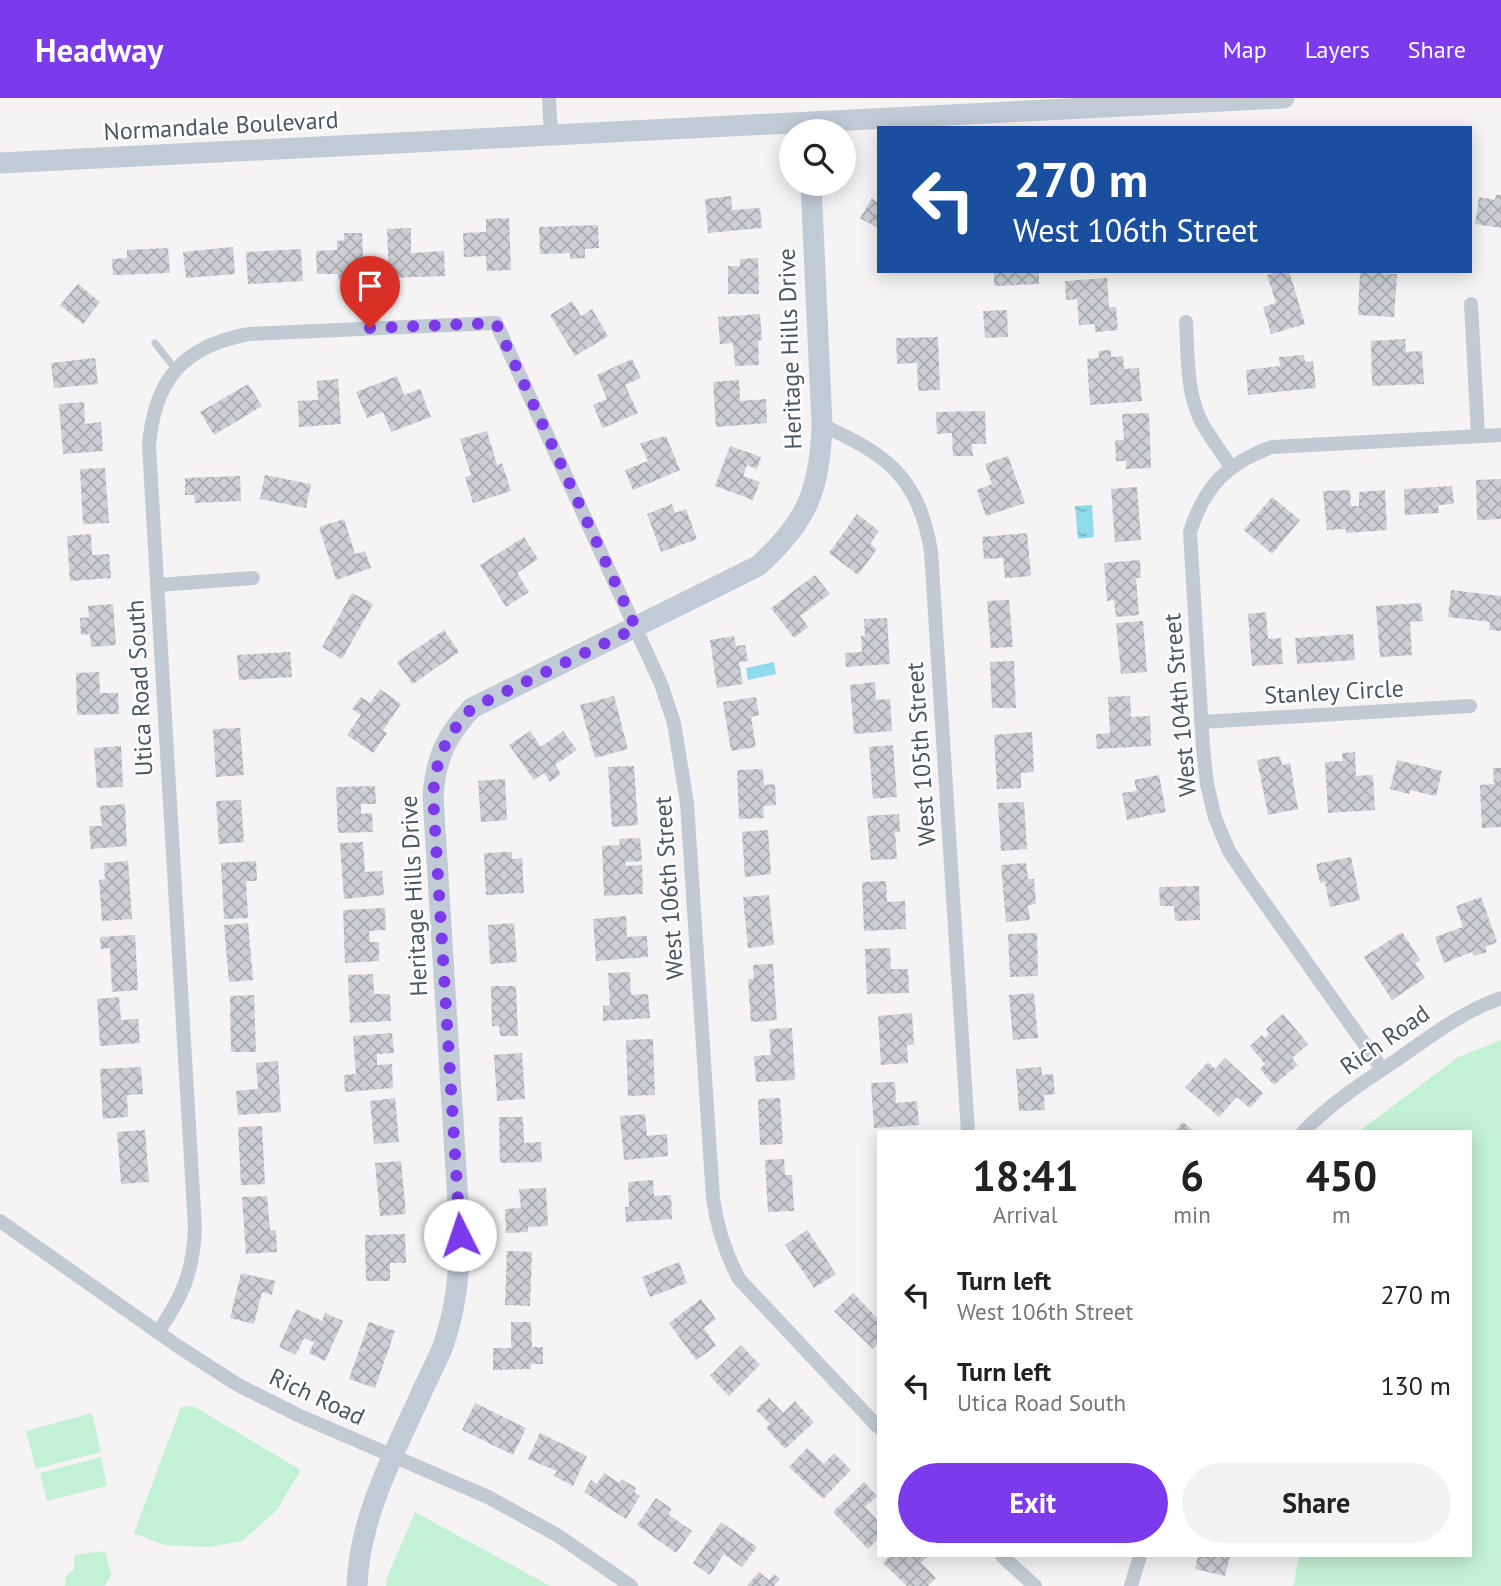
<!DOCTYPE html>
<html lang="en">
<head>
<meta charset="utf-8">
<style>
  body { margin:0; font-family:"PT Sans",sans-serif; background:#f2f2f2; color:#222; height:100vh; display:flex; flex-direction:column; font-size:26px; white-space:nowrap }
  * { box-sizing:border-box; margin:0 }
  p { font-size:23px; color:#767676 }
  .icon { flex:none; width:38px; height:38px; fill:none; stroke:currentColor; stroke-width:2; stroke-linecap:round; stroke-linejoin:round }
  .map { position:relative; flex:1; overflow:hidden }
  .panel { position:absolute; left:877px; top:1032px; width:595px; height:427px; display:flex; flex-direction:column; background:#fff; border-radius:0px; box-shadow:0 4px 18px #0003 }
  .panel>* { flex:none }
  .top-card { position:absolute; left:877px; top:28px; width:595px; height:147px; border-radius:0px; box-shadow:0 4px 18px #0003; background:#1a4fa0; color:#fff; overflow:hidden }
  .fabs { position:absolute; left:779px; top:21px; display:grid; gap:14px }
  .fabs a { display:grid; place-items:center; width:77px; height:77px; border-radius:50%; background:#fff; box-shadow:0 4px 18px #0003; font-size:35px }
  .pin { position:absolute; display:grid; place-items:center; width:60px; height:60px; color:#fff; margin:-72px -30px; border-radius:50% 50% 50% 0; rotate:-45deg; box-shadow:0 0 7px #0007 }
  .pin .icon { rotate:45deg }
  .me { position:absolute; width:77px; margin:-38px; rotate:356deg; stroke-linejoin:round; filter:drop-shadow(0 0 5px #0008) }
  .turn { display:flex; align-items:center; gap:24px; height:147px; padding:0 21px; font-size:32px }
  .turn .icon { width:91px; height:91px; stroke-width:2.5 }
  .turn b { display:block; font-size:49px; line-height:60px }
  .eta { display:flex; justify-content:space-evenly; align-items:center; height:119px; text-align:center }
  .eta b { font-size:42px; font-weight:700; line-height:49px }
  .action { display:flex; gap:14px; margin-top:auto; padding:14px 21px }
  .action a { flex:1; height:80px; border-radius:42px; background:#7c3aed; color:#fff; font-size:28px; font-weight:700; line-height:80px; text-align:center }
  .action a+a { background:#f2f2f2; color:#222 }
  ul { padding:0; list-style:none }
  li { display:flex; align-items:center; gap:21px; height:91px; padding:0 21px }
  li div { flex:1 }
  li b { display:block; font-size:26px }
  li em { font-style:normal }
  header { display:flex; align-items:center; gap:42px; box-sizing:border-box; height:98px; padding:0 35px; background:#7c3aed; color:#fff }
  header strong { font-size:33px }
  nav { display:flex; gap:38px; margin-inline-start:auto; font-size:24px }
  .map>svg:first-child { display:block }
</style>
</head>
<body>
<header>
<strong>Headway</strong>
<nav><a>Map</a><a>Layers</a><a>Share</a></nav>
</header>
<div class="map">
<svg width="1501" height="1488" viewBox="0 0 1501 1488">
  <defs>
    <pattern id="water-ripples" width="26" height="14" patternUnits="userSpaceOnUse" patternTransform="scale(1.75)"><rect width="26" height="14" fill="#90daee"/><path d="M2 4q2-2 4 0t4 0M15 11q2-2 4 0t4 0" fill="none" stroke="#78b4c4"/></pattern>
    <pattern id="building-cross-hatch" width="8" height="8" patternUnits="userSpaceOnUse" patternTransform="scale(1.75)"><rect width="8" height="8" fill="#cdcfd5"/><path d="M0 0l8 8M0 8l8-8" fill="none" stroke="#a8abb0"/></pattern>
  </defs>
  <rect width="100%" height="100%" fill="#f5f3f3"/>
  <!-- green -->
  <g fill="#c3f1d5">
    <path d="M1501 942V1488H1293L1299 1458H1470V1034H1358L1458 959Z"/>
    <path d="M193 1308 301 1372 276 1413 242 1443 209 1449 164 1447 134 1435 181 1309Z"/>
    <path d="M92 1315 101 1354 36 1371 26 1333Z"/>
    <path d="M101 1359 107 1388 47 1403 40 1375Z"/>
    <path d="M415 1414 550 1488H386V1482Z"/>
    <path d="M105 1453 111 1477 105 1488H65L66 1478 74 1471V1457Z"/>
  </g>
  <!-- water -->
  <g fill="url(#water-ripples)">
    <path d="M1092 407 1094 439 1078 441 1075 408Z"/>
    <path d="M774 564 776 576 748 582 746 570Z"/>
  </g>
  <!-- building -->
  <g fill="url(#building-cross-hatch)">
    <path d="M1496 97H1501V130L1475 126 1479 99 1495 102Z"/>
    <path d="M731 98 732 112 760 110 762 130 708 135 705 101Z"/>
    <path d="M872 100 878 105V130L860 120Z"/>
    <path d="M509 120 511 172 487 173 486 158 464 159 463 135 486 134V121Z"/>
    <path d="M598 127 599 150 585 151V160L570 161V155L540 156 539 129Z"/>
    <path d="M411 130V155L444 153 445 178 389 180 387 131Z"/>
    <path d="M344 135H362L364 181 339 182 338 176H317L316 153 337 152V143L344 142Z"/>
    <path d="M233 149 235 176 186 180 183 154Z"/>
    <path d="M168 150 170 175 113 177 112 161 127 160V152Z"/>
    <path d="M301 151 303 183 248 186 246 154Z"/>
    <path d="M758 160 759 196H728V168H740V161Z"/>
    <path d="M994 173H1039V186L994 188Z"/>
    <path d="M1279 173H1289L1305 226 1271 236 1263 209 1276 205 1267 177Z"/>
    <path d="M1360 174 1397 176 1394 219 1358 217Z"/>
    <path d="M1107 180 1109 209H1116L1118 232 1095 234V226L1079 227 1077 201 1066 202 1065 183Z"/>
    <path d="M78 186 100 204 83 226 60 207Z"/>
    <path d="M572 203 581 218 592 211 608 238 575 258 550 217Z"/>
    <path d="M1007 212 1008 239 985 240 983 213Z"/>
    <path d="M760 216 762 242 758 243 759 267 735 268 733 245 720 246 718 219Z"/>
    <path d="M938 239 940 292 918 293 917 265 897 266 896 240Z"/>
    <path d="M1405 241 1406 254 1422 253 1424 286 1372 288 1371 243Z"/>
    <path d="M1111 252V259L1123 258 1124 271 1139 270 1142 303 1090 307 1087 261 1099 260 1098 253Z"/>
    <path d="M1304 257 1305 264 1313 263 1316 290 1248 297 1246 272 1280 268 1279 259Z"/>
    <path d="M95 260 98 286 54 290 51 265Z"/>
    <path d="M632 261 641 280 625 287 638 315 603 330 593 307 607 301 597 277Z"/>
    <path d="M397 278 404 297 420 291 431 319 391 334 383 314 367 320 356 294Z"/>
    <path d="M338 281 341 326 299 329 298 303 318 302 317 283Z"/>
    <path d="M739 282 740 303 766 301 767 325 716 329 713 284Z"/>
    <path d="M248 286 262 308 214 337 200 314Z"/>
    <path d="M84 304 85 326 101 324 103 353 63 356 59 306Z"/>
    <path d="M985 313 986 346H972L973 358H953L952 335 937 336 936 314Z"/>
    <path d="M1149 315 1151 370 1126 371V363H1116L1115 342H1124L1122 316Z"/>
    <path d="M487 333 497 367 502 365 511 393 473 405 465 379 471 377 460 341Z"/>
    <path d="M666 338 680 372 633 392 625 372 648 363 640 345Z"/>
    <path d="M730 348 761 359 757 371 747 367 743 378 760 384 753 402 715 388Z"/>
    <path d="M1008 358 1025 405 986 418 977 392 992 386 985 366Z"/>
    <path d="M105 370 109 425 83 426 80 371Z"/>
    <path d="M265 377 311 386 306 410 260 401Z"/>
    <path d="M240 378 241 403 195 405 194 397H185V380Z"/>
    <path d="M1501 381V421L1477 422 1476 382Z"/>
    <path d="M1452 388 1454 406 1438 407 1439 415 1405 417 1404 391Z"/>
    <path d="M1137 389 1141 442 1115 444 1111 391Z"/>
    <path d="M1350 392 1351 408H1359V394L1385 392 1387 432 1346 435V431L1327 432 1323 393Z"/>
    <path d="M1272 399 1300 422 1272 456 1244 432Z"/>
    <path d="M672 406 675 415 686 411 697 441 661 454 647 416Z"/>
    <path d="M857 416 879 433 870 446 877 451 858 477 829 455Z"/>
    <path d="M344 421 355 456 365 453 371 470 336 482 319 429Z"/>
    <path d="M1027 435 1031 478 1005 480 1003 460 984 461 982 439Z"/>
    <path d="M91 436 92 457 109 456 111 480 70 483 67 438Z"/>
    <path d="M524 439 538 461 517 475 529 494 506 509 480 467Z"/>
    <path d="M1140 462 1141 480H1136L1139 517 1116 519 1114 502 1107 503 1104 465Z"/>
    <path d="M815 477 830 496 800 518 808 529 794 540 771 510Z"/>
    <path d="M1451 492 1501 498V533L1489 532 1490 524 1448 519Z"/>
    <path d="M352 495 373 506 342 561 322 549Z"/>
    <path d="M1009 502 1013 549 991 550 987 503Z"/>
    <path d="M1421 505 1423 523 1410 524 1412 557 1380 559 1376 508Z"/>
    <path d="M113 506 116 547 91 549 90 536 81 537 80 520 89 519 88 508Z"/>
    <path d="M1266 514 1268 541 1281 540 1283 566 1252 568 1248 516Z"/>
    <path d="M887 520 890 566 846 569 845 555 862 554 861 538H865L864 521Z"/>
    <path d="M1143 523 1147 574 1121 576 1116 525Z"/>
    <path d="M444 532 459 554 413 586 397 564Z"/>
    <path d="M1353 536 1355 562 1297 566 1295 540Z"/>
    <path d="M734 538 736 548 745 547 748 563 739 564 743 586 717 590 710 542Z"/>
    <path d="M290 554 292 579 239 582 237 557Z"/>
    <path d="M1014 563 1016 610H992L990 564Z"/>
    <path d="M99 574 100 595H118L119 616 77 617 76 575Z"/>
    <path d="M875 584 876 602 890 601 892 633 854 636 850 587Z"/>
    <path d="M380 591 401 606 383 632 387 635 373 655 347 637 361 617 352 611 361 599 370 605Z"/>
    <path d="M614 598 628 651 595 660 580 607Z"/>
    <path d="M1130 598 1131 619 1150 618 1151 648 1097 651 1096 636 1110 635 1108 599Z"/>
    <path d="M756 599 759 617 751 619 756 649 731 653 723 604Z"/>
    <path d="M240 630 244 677 216 679 213 631Z"/>
    <path d="M530 633 541 649 563 633 577 652 555 667 561 676 550 684 544 675 534 682 509 647Z"/>
    <path d="M1032 634 1034 674 1021 675V690L997 691 994 637Z"/>
    <path d="M893 647 897 699 873 701 869 649Z"/>
    <path d="M121 648 123 689 97 690 94 650Z"/>
    <path d="M1355 654 1356 678 1373 677 1375 712 1328 715 1325 664 1343 663 1342 655Z"/>
    <path d="M1280 658 1282 667 1290 665 1298 711 1268 717 1257 662Z"/>
    <path d="M1397 662 1442 673 1436 698 1410 692 1409 696 1390 691Z"/>
    <path d="M634 668 638 727 612 729 608 669Z"/>
    <path d="M1493 670H1501V729L1482 730 1480 687 1494 686Z"/>
    <path d="M763 671 764 687 775 686 776 707 763 708 764 720 739 721 737 672Z"/>
    <path d="M1159 677 1166 714 1127 722 1122 695 1137 693 1134 682Z"/>
    <path d="M505 681 507 722 481 724 478 683Z"/>
    <path d="M375 688 376 706H361V716L372 715 373 734 338 735 336 689Z"/>
    <path d="M241 702 244 744 219 746 216 703Z"/>
    <path d="M1024 704 1027 751 1001 753 998 705Z"/>
    <path d="M125 706 127 748 91 751 89 728H102L100 708Z"/>
    <path d="M899 716 900 734H895L897 761 871 762 867 718Z"/>
    <path d="M768 732 771 776 745 779 742 734Z"/>
    <path d="M640 740 642 763 625 764 626 768 642 767 643 796 604 798 602 748 620 747 619 741Z"/>
    <path d="M363 744 365 774 382 773 384 797 344 801 340 745Z"/>
    <path d="M512 754V761L522 760 524 795 486 797 484 755Z"/>
    <path d="M1351 759 1360 802 1330 809 1325 784 1320 785 1316 766Z"/>
    <path d="M128 763 132 821 102 823 99 782 105 781 104 765Z"/>
    <path d="M256 763 257 783H246L248 820 224 821 221 765Z"/>
    <path d="M1026 765 1028 781H1034L1036 806 1028 807 1030 822 1006 824 1001 767Z"/>
    <path d="M886 783 887 804 905 803 906 831 864 833 862 784Z"/>
    <path d="M1199 788 1200 822 1175 823 1174 808H1160L1159 789Z"/>
    <path d="M769 797 774 847 748 850 743 799Z"/>
    <path d="M1481 799 1497 844 1485 849 1487 854 1474 858 1472 854 1444 865 1435 839 1463 829 1456 808Z"/>
    <path d="M385 810 386 832 369 833 370 844H379V863L345 865 343 812Z"/>
    <path d="M626 818 627 839 647 838 648 859 596 863 593 821Z"/>
    <path d="M248 825 253 882 229 884 224 827Z"/>
    <path d="M514 825 517 864 490 866 488 827Z"/>
    <path d="M1402 834 1420 862 1415 865 1425 880 1392 902 1364 859Z"/>
    <path d="M1037 835 1038 878 1010 879 1008 836Z"/>
    <path d="M135 837 138 892 112 894 110 850 101 851 100 839Z"/>
    <path d="M890 850 891 871H908L909 895 867 896 865 851Z"/>
    <path d="M773 866 777 922 751 924 748 881H754L753 867Z"/>
    <path d="M630 874 631 897 648 896 650 920 603 923V908L610 907 608 875Z"/>
    <path d="M373 876 374 896H390L391 923 350 925 348 877Z"/>
    <path d="M491 888H516L518 938H500L499 928H492Z"/>
    <path d="M1034 895 1038 940 1013 942 1009 897Z"/>
    <path d="M254 897 256 954H231L230 898Z"/>
    <path d="M119 899 121 922 138 921 140 945 100 948 97 901Z"/>
    <path d="M912 915 914 947H907L908 965 881 967 878 918Z"/>
    <path d="M1283 916 1308 946 1292 960 1298 967 1274 987 1260 971 1265 966 1250 948 1262 937 1265 940 1269 936 1266 931Z"/>
    <path d="M792 930 795 982 756 984 754 958 771 957 769 931Z"/>
    <path d="M392 935 394 955 377 956V967L392 966 393 990 345 994 344 977 356 976 353 938Z"/>
    <path d="M653 941 655 997 628 998 626 942Z"/>
    <path d="M522 955 525 1001 497 1003 494 957Z"/>
    <path d="M1225 960 1263 995 1250 1010 1237 999 1219 1019 1185 989 1208 964 1215 971Z"/>
    <path d="M278 963 281 1014 238 1017 236 993 258 991 256 965Z"/>
    <path d="M141 969 143 996 127 997 128 1019 103 1021 100 971Z"/>
    <path d="M1041 969 1042 977 1053 976 1055 996 1044 997 1045 1012 1019 1013 1016 971Z"/>
    <path d="M895 984 896 1005 917 1003 919 1027 874 1030 871 985Z"/>
    <path d="M395 1000 399 1044 374 1046 370 1003Z"/>
    <path d="M780 1000 783 1046 760 1047 758 1001Z"/>
    <path d="M645 1016 647 1038 667 1036 668 1058 624 1062 620 1018Z"/>
    <path d="M499 1019H523L524 1045 541 1044 542 1064 500 1065Z"/>
    <path d="M1183 1024 1195 1034H1174Z"/>
    <path d="M262 1028 265 1086 241 1087 238 1029Z"/>
    <path d="M145 1032 149 1084 121 1086 117 1034Z"/>
    <path d="M784 1061 785 1077H792L794 1113 768 1114 765 1062Z"/>
    <path d="M401 1063 406 1116 380 1118 375 1065Z"/>
    <path d="M653 1082 654 1098 671 1097 672 1121 626 1124 625 1109H629L628 1084Z"/>
    <path d="M546 1090 548 1128 528 1129V1134L506 1135 505 1111 521 1110 519 1091Z"/>
    <path d="M267 1098 270 1132H276L277 1154 246 1156 242 1099Z"/>
    <path d="M807 1132 836 1176 814 1190 785 1147Z"/>
    <path d="M405 1136 406 1165H390V1183H366L365 1137Z"/>
    <path d="M507 1153 532 1154 530 1208 505 1207Z"/>
    <path d="M679 1164 687 1185 650 1199 642 1179Z"/>
    <path d="M241 1175 275 1183 272 1197 262 1194 254 1226 230 1220Z"/>
    <path d="M853 1195 878 1221V1245L873 1251 834 1213Z"/>
    <path d="M701 1201 716 1221 704 1230 716 1248 696 1262 669 1225Z"/>
    <path d="M296 1211 322 1223 325 1215 343 1223 325 1263 309 1255 314 1244 304 1240 296 1257 279 1249Z"/>
    <path d="M369 1224 395 1233 375 1290 349 1281Z"/>
    <path d="M511 1224H531L532 1249H543V1266H531L530 1271 493 1272V1250H511Z"/>
    <path d="M741 1247 760 1267 729 1298 710 1278Z"/>
    <path d="M769 1300 783 1315 795 1303 814 1324 785 1351 766 1330 770 1326 756 1312Z"/>
    <path d="M475 1305 526 1330 513 1357 462 1332Z"/>
    <path d="M540 1335 587 1358 573 1388 554 1378 557 1373 528 1361Z"/>
    <path d="M807 1350 824 1366 834 1355 851 1372 823 1401 789 1369Z"/>
    <path d="M604 1375 619 1385 622 1381 636 1390 634 1394 640 1398 626 1421 584 1394 591 1382 597 1386Z"/>
    <path d="M864 1384 877 1398 865 1409 878 1423V1441L868 1451 833 1414Z"/>
    <path d="M656 1400 672 1411 668 1416 692 1433 676 1455 637 1427Z"/>
    <path d="M721 1424 757 1449 742 1469 724 1456 710 1477 693 1465Z"/>
    <path d="M890 1458H928L921 1465 936 1480 928 1488H907L883 1465Z"/>
    <path d="M1198 1458H1230L1225 1478 1195 1471Z"/>
    <path d="M759 1474 769 1482 774 1476 780 1481 774 1488H747Z"/>
  </g>
  <g fill="none" stroke-linecap="round" stroke-linejoin="round">
    <!-- lane -->
    <path stroke="#c1cad2" stroke-width="7" d="M155 245 176 272"/>
    <!-- street -->
    <g stroke="#c1cad2" stroke-width="14">
      <path d="M549 0 551 37"/>
      <path d="M1471 206 1478 338"/>
      <path d="M1186 224C1188 258 1186 296 1203 327 1212 342 1222 355 1231 369"/>
      <path d="M822 327C887 357 918 378 931 453L968 1034"/>
      <path d="M157 487 253 480"/>
      <path d="M1201 624 1470 608"/>
      <path d="M1382 971 1249 783 1229 753 1215 720 1207 686 1203 649 1190 434C1204 389 1227 365 1272 349L1501 337"/>
      <path d="M1303 1034C1331 1005 1365 983 1398 961 1431 938 1463 913 1501 900"/>
      <path d="M0 1123 179 1249 238 1287 300 1318 488 1399 557 1437 631 1488"/>
      <path d="M158 1234C183 1198 193 1174 195 1130L149 348C154 282 183 248 249 236L496 225 661 586 674 625 687 705 713 1100C717 1130 725 1154 739 1181L878 1329"/>
      <path d="M1002 1458 1035 1488"/>
      <path d="M1131 1488 1140 1458"/>
    </g>
    <!-- secondary -->
    <g stroke="#c1cbd6" stroke-width="21">
      <path d="M0 65 1284 0"/>
      <path d="M357 1488C359 1418 397 1350 425 1287 431 1274 438 1261 443 1248 456 1211 459 1176 460 1137L433 698C436 659 446 638 472 610L758 468C807 424 820 392 822 327L811 86"/>
    </g>
  </g>
  <g fill="none" stroke-linecap="round" stroke-linejoin="round">
    <!-- route -->
    <path stroke="#7c3aed" stroke-width="12" stroke-dasharray="0 21.6" d="M370 230 496 225 636 530 472 610C446 638 436 659 433 698L460 1137"/>
  </g>
  <g text-anchor="middle" stroke-width="5" stroke-linejoin="round" paint-order="stroke">
    <!-- street labels -->
    <g font-size="24" fill="#4a5661" stroke="#fff">
      <text transform="translate(221 28) rotate(-3)" y="8">Normandale Boulevard</text>
      <text transform="translate(790 251) rotate(-92)" y="8">Heritage Hills Drive</text>
      <text transform="translate(140 590) rotate(-93)" y="8">Utica Road South</text>
      <text transform="translate(1334 594) rotate(-3)" y="8">Stanley Circle</text>
      <text transform="translate(1180 607) rotate(-95)" y="8">West 104th Street</text>
      <text transform="translate(921 656) rotate(-94)" y="8">West 105th Street</text>
      <text transform="translate(669 790) rotate(-94)" y="8">West 106th Street</text>
      <text transform="translate(414 798) rotate(-93)" y="8">Heritage Hills Drive</text>
      <text transform="translate(1385 942) rotate(-35)" y="8">Rich Road</text>
      <text transform="translate(317 1299) rotate(25)" y="8">Rich Road</text>
    </g>
  </g>
</svg>
<div class="fabs">
<a><svg class="icon" aria-label="search" viewBox="0 0 24 24"><circle cx="10" cy="10" r="6"/><path d="M15 15l6 6"/></svg></a>
</div>
<div class="pin" style="left:370px;top:230px;background:#d93025"><svg class="icon" aria-label="arrive" viewBox="0 0 24 24"><path d="M6 21V4h12l-3 4 3 4H6"/></svg></div>
<svg class="me" style="left:460px;top:1137px" viewBox="-20 -20 40 40"><circle r="19" fill="#fff"/><path d="M0-13L10 11 0 6-10 11z" fill="#7c3aed"/></svg>
<div class="top-card">
<div class="turn"><svg class="icon" aria-label="left" viewBox="0 0 24 24"><path d="M17 20v-9H6M10 6l-5 5 5 5"/></svg><div><b>270 m</b>West 106th Street</div></div>
</div>
<section class="panel">
<div class="eta">
<div><b>18:41</b><p>Arrival</p></div>
<div><b>6</b><p>min</p></div>
<div><b>450</b><p>m</p></div>
</div>
<ul>
<li><svg class="icon" aria-label="left" viewBox="0 0 24 24"><path d="M17 20v-9H6M10 6l-5 5 5 5"/></svg><div><b>Turn left</b><p>West 106th Street</p></div><em>270 m</em></li>
<li><svg class="icon" aria-label="left" viewBox="0 0 24 24"><path d="M17 20v-9H6M10 6l-5 5 5 5"/></svg><div><b>Turn left</b><p>Utica Road South</p></div><em>130 m</em></li>
</ul>
<div class="action"><a>Exit</a><a>Share</a></div>
</section>
</div>
</body>
</html>
